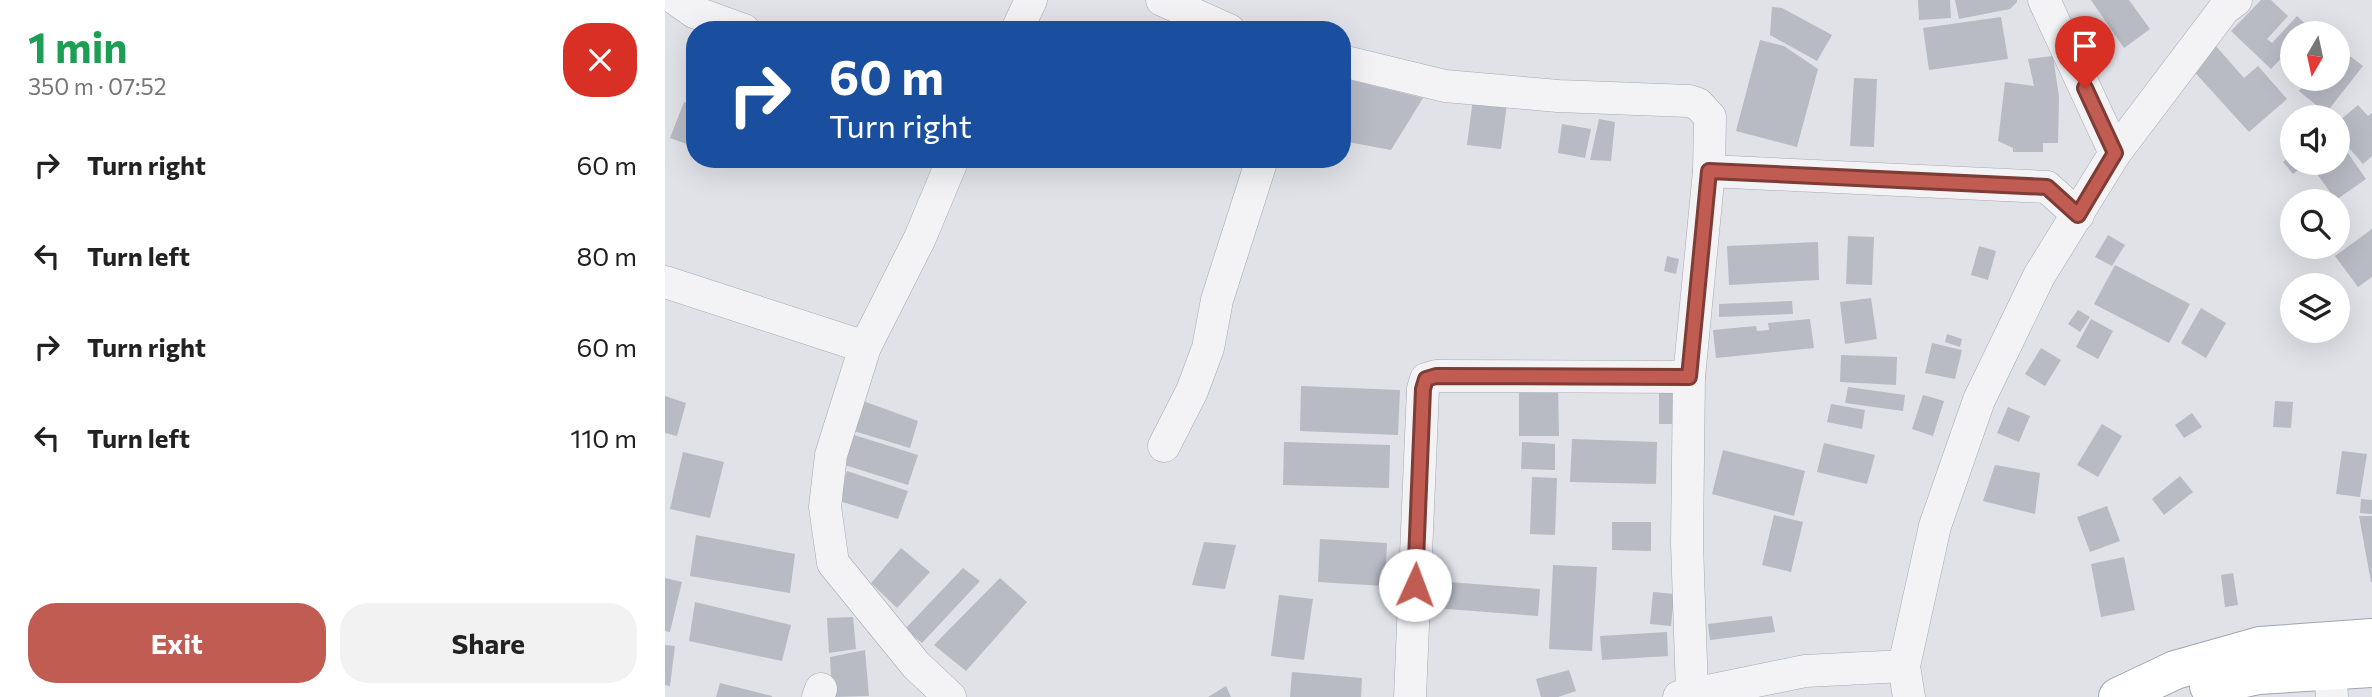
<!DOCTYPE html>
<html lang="en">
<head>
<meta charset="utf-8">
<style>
  body { margin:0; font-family:Commissioner,sans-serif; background:#f2f2f2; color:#222; height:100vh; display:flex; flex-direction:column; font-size:26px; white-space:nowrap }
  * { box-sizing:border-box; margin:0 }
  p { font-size:23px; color:#767676 }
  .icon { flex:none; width:38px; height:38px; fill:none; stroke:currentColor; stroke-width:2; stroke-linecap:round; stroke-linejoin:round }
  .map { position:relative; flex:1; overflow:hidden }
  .panel { display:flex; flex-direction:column; background:#fff; width:665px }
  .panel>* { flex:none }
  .banner { position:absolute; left:21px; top:21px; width:665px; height:147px; border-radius:28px; box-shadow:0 7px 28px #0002; background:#1a4fa0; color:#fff; overflow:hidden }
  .needle { width:46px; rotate:189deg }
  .fabs { position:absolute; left:1615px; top:21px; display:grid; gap:14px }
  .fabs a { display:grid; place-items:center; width:70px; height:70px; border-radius:50%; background:#fff; box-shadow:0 7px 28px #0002; font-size:35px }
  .pin { position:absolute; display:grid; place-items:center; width:60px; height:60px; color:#fff; margin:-72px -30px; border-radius:50% 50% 50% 0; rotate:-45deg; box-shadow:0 0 7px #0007 }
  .pin .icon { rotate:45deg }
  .me { position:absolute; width:77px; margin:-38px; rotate:2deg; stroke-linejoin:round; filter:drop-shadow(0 0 5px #0008) }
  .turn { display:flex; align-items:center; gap:24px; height:147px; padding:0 28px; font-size:32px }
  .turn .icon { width:91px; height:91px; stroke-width:2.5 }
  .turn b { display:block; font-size:49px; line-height:60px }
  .round { display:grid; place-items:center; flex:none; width:74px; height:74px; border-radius:28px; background:#f2f2f2 }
  .summary { display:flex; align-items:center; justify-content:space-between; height:119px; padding:0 28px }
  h1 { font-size:42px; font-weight:700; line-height:52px; color:#1e9e55 }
  .button { display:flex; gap:14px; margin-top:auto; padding:14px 28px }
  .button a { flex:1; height:80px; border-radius:28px; background:#c05c52; color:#fff; font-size:28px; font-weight:700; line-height:80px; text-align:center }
  .button a+a { background:#f2f2f2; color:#222 }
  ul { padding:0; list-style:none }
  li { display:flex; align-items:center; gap:21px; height:91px; padding:0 28px }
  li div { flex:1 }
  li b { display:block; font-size:26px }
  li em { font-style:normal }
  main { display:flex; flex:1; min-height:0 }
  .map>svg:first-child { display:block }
</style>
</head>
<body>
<main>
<section class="panel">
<div class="summary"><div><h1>1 min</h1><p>350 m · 07:52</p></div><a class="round" style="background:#d93025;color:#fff"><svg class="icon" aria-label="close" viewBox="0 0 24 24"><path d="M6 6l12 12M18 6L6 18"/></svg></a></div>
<ul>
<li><svg class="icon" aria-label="right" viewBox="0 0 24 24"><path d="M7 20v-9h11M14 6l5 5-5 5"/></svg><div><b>Turn right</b></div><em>60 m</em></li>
<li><svg class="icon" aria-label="left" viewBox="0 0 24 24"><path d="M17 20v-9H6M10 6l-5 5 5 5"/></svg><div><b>Turn left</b></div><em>80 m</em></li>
<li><svg class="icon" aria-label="right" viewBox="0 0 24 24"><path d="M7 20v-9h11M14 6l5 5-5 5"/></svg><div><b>Turn right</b></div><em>60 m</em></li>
<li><svg class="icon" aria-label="left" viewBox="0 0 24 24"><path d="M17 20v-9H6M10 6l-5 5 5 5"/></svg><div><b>Turn left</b></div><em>110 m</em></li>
</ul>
<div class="button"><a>Exit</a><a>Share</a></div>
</section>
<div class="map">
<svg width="1707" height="697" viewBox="0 0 1707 697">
  <rect width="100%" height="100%" fill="#e0e2e8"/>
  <!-- building -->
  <g fill="#b8bac4">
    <path d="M1253 0H1285L1286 18 1254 20Z"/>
    <path d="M1290 0H1352V2L1345 9 1294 19Z"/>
    <path d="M1426 0H1464L1485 29 1459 48Z"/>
    <path d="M1596 0H1606L1623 16 1602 39 1607 43 1632 16 1645 28 1640 33H1628V46L1606 69 1566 31Z"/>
    <path d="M1107 7 1117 8 1167 35 1152 61 1105 35Z"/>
    <path d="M1336 17 1343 59 1264 70 1258 28Z"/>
    <path d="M1095 40 1119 46 1153 69 1132 147 1071 131Z"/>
    <path d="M1550 45 1579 78 1593 66 1622 99 1584 132 1525 67Z"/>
    <path d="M1673 47 1698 66 1661 113 1634 91 1644 79H1673Z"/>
    <path d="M1388 56 1394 97 1393 143H1378V152H1348V148L1333 141 1340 82 1369 86 1363 59Z"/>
    <path d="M677 78 758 98 726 150 677 141Z"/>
    <path d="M1189 78 1212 79 1209 147 1185 146Z"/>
    <path d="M808 99 842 104 836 149 802 145Z"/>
    <path d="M19 102 30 105V147L5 138Z"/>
    <path d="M1693 105 1703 116 1707 113V156L1698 164 1673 135V122Z"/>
    <path d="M934 119 950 122 946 161 925 160Z"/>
    <path d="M897 124 926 129 920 158 893 153Z"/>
    <path d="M1673 139 1701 179 1671 200 1644 163H1673Z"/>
    <path d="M1628 154V163L1637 167 1628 174 1618 162Z"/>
    <path d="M1707 229V277L1693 287 1670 256Z"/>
    <path d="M1443 235 1460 245 1447 266 1430 257Z"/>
    <path d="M1183 236 1209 237 1207 285 1181 284Z"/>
    <path d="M1153 242 1154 280 1064 285 1062 246Z"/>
    <path d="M1314 246 1331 251 1323 280 1306 275Z"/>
    <path d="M1002 256 1014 259 1011 274 999 271Z"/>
    <path d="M1450 265 1525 304 1504 343 1429 304Z"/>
    <path d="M1206 298 1212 339 1180 344 1175 302Z"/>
    <path d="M1127 301 1128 314 1054 317V304Z"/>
    <path d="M1536 308 1561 323 1541 358 1516 343Z"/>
    <path d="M1413 310 1425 317 1415 332 1403 324Z"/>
    <path d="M1145 319 1149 348 1051 358 1048 330 1091 326 1092 331 1104 330 1103 323Z"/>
    <path d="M1426 319 1448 331 1433 359 1411 347Z"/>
    <path d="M1282 334 1297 339 1295 347 1280 342Z"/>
    <path d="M1267 343 1297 350 1290 379 1260 373Z"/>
    <path d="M1376 348 1396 360 1380 386 1360 374Z"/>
    <path d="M1176 355 1232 357 1231 385 1175 382Z"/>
    <path d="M854 384H893L894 436H854Z"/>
    <path d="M636 386 735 390 733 435 635 431Z"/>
    <rect x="994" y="387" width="20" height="37"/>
    <path d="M1183 387 1240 395 1238 411 1180 403Z"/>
    <path d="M1258 395 1279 401 1268 436 1247 429Z"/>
    <path d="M0 396 21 403 12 436 0 433Z"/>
    <path d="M190 398 253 421 245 448 182 429Z"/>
    <path d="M1610 401 1628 402 1626 428 1608 427Z"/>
    <path d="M1166 404 1200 410 1197 429 1162 422Z"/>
    <path d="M1343 407 1365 416 1354 442 1332 433Z"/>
    <path d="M1527 413 1537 427 1519 438 1510 425Z"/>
    <path d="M1437 424 1457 436 1433 477 1412 465Z"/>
    <path d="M186 434 253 455 243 485 180 465Z"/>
    <path d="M907 439 992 442 991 484 905 482Z"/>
    <path d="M619 442 725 445 724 488 618 485Z"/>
    <path d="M857 442 890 444V470L856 469Z"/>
    <path d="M1159 443 1210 455 1202 484 1152 472Z"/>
    <path d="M1058 450 1140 471 1129 516 1047 494Z"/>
    <path d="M1677 451 1702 454 1695 497 1671 494Z"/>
    <path d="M18 452 59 462 45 518 5 509Z"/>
    <path d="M1330 465 1375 473 1370 514 1318 501Z"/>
    <path d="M182 471 243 491 233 519 171 500Z"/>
    <path d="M1515 476 1528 492 1499 515 1487 499Z"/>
    <path d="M867 477 892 478 890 535 865 534Z"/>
    <path d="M1696 499 1707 500V514L1695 513Z"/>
    <path d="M1442 506 1455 541 1425 552 1412 517Z"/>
    <path d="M1109 515 1138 522 1126 572 1097 565Z"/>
    <path d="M1694 516H1707V582H1706Z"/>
    <path d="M947 522H986V551L947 550Z"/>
    <path d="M31 535 130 554 125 593 25 576Z"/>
    <path d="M655 539 722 543 720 586 653 582Z"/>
    <path d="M539 542 571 545 560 589 527 585Z"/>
    <path d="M236 548 265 572 232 608 206 583Z"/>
    <path d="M1459 557 1470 610 1436 617 1426 564Z"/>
    <path d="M888 565 932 567 927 651 884 649Z"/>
    <path d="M298 568 315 581 257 643 240 629Z"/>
    <path d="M1568 573 1573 605 1560 607 1556 575Z"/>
    <path d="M0 578 17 582 5 632 0 631Z"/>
    <path d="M335 578 362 602 301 671 269 645Z"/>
    <path d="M771 581 875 589 873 616 769 608Z"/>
    <path d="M988 592 1009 594 1006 626 985 624Z"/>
    <path d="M614 595 648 599 639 660 606 656Z"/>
    <path d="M30 602 126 625 117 661 24 641Z"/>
    <path d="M1107 616 1110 632 1045 640 1043 624Z"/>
    <path d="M188 617 191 649 164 653 162 618Z"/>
    <path d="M1002 632 1003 656 937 660 935 636Z"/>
    <path d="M0 645 10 646 5 686 0 685Z"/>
    <path d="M200 650 204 696 167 697 165 657Z"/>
    <path d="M904 670 911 691 893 697H876L871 679Z"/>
    <path d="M627 672 697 678 696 697H625Z"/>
    <path d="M55 683 107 696V697H51Z"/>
    <path d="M561 686 566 697H543Z"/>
  </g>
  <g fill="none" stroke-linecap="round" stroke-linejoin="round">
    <defs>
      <g id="minor">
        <path d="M12 0 29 12 79 30"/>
        <path d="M497 0 564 30"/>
        <path d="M1379 0 1450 153"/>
        <path d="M352 30 366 0"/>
        <path d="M677 61 780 86 893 96 1024 101 1033 104 1045 117 1044 171 1024 377 1022 543 1027 692"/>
        <path d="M1044 171 1382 187 1413 215"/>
        <path d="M0 282 200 347"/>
        <path d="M499 446 527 391 543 348 552 300 597 159"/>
        <path d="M1665 668 1667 697"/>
        <path d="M153 697 156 689"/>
        <path d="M285 697 251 665 168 563 160 507 166 455 200 347 255 238 288 159"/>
        <path d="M745 697 758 389 761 379 771 376 1024 377"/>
        <path d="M1014 697 1140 671 1239 666"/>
        <path d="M1244 697 1239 666 1270 526 1314 400 1374 276 1450 153 1559 9 1571 0"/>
      </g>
      <g id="major">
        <path d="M1544 686 1593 675 1707 668"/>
        <path d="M1453 697 1510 670 1595 646 1707 638"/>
      </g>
    </defs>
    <!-- minor casing -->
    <use href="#minor" stroke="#a6a8b2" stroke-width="33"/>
    <!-- major casing -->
    <use href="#major" stroke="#a1a4b2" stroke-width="40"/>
    <!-- minor -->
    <use href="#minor" stroke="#f3f3f6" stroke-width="32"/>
    <!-- major -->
    <use href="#major" stroke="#fff" stroke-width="38"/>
  </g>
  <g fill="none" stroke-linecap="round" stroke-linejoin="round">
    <defs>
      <path id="route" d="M750 585 758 389 761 379 771 376 1024 377 1044 171 1382 187 1413 215 1450 153 1420 88"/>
    </defs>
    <!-- route casing -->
    <use href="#route" stroke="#7d3c35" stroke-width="18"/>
    <!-- route -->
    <use href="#route" stroke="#c05c52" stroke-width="12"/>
  </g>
</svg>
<div class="fabs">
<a><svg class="needle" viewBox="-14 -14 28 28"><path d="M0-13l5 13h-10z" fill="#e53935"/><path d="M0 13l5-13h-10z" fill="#767676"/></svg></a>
<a><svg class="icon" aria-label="sound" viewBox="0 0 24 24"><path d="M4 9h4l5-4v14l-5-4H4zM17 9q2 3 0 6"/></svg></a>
<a><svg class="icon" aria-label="search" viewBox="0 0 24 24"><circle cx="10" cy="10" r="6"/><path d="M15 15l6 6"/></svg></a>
<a><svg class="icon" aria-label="layers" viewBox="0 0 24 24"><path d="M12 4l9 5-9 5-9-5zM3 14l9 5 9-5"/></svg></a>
</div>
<div class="pin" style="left:1420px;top:88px;background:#d93025"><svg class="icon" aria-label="arrive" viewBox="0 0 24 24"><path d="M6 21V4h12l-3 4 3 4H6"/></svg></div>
<svg class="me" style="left:750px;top:585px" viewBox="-20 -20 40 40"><circle r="19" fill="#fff"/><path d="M0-13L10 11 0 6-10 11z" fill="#c05c52"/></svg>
<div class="banner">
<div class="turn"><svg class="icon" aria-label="right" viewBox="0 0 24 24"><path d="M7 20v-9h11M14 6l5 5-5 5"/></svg><div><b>60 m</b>Turn right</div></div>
</div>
</div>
</main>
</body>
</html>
